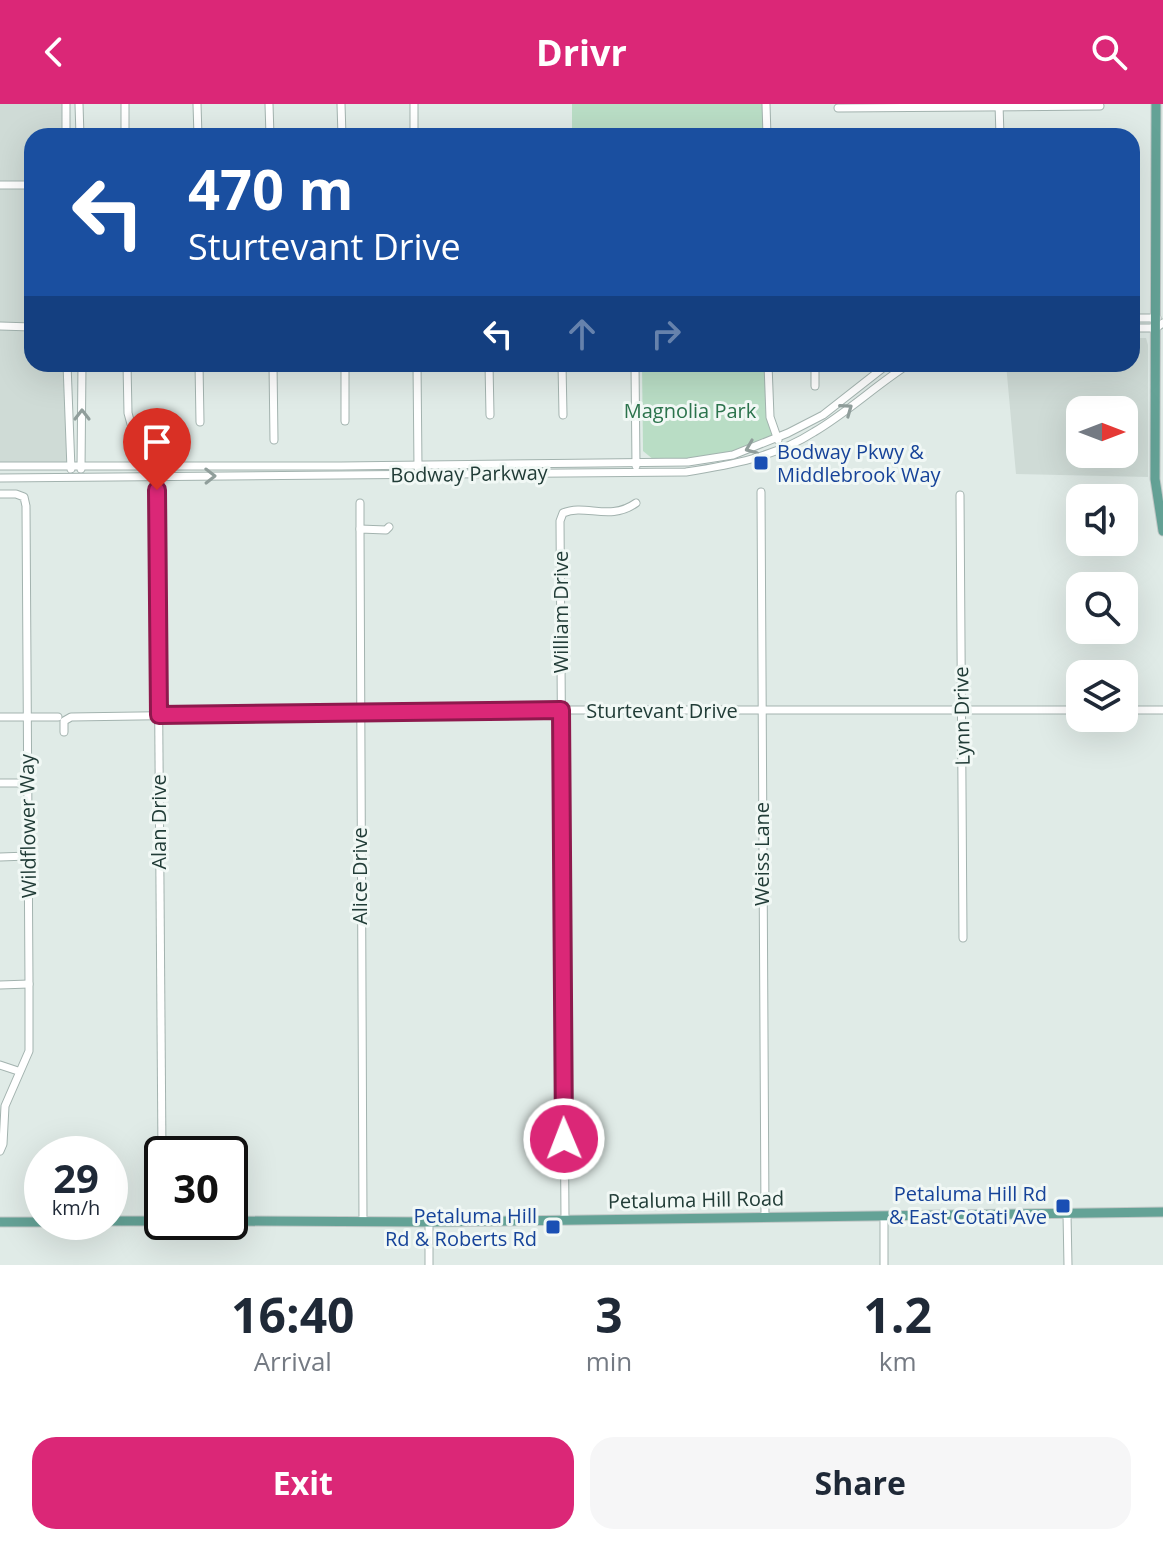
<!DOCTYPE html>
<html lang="en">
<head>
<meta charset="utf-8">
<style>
  body { margin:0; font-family:"Open Sans",sans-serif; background:#f6f6f7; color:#1f2937; height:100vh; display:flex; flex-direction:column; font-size:30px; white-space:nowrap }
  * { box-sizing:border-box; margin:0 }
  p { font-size:26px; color:#747a83 }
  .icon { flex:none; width:44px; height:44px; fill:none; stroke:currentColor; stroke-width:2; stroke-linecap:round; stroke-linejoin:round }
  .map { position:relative; height:1161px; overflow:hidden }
  .drawer { display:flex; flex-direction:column; background:#fff; flex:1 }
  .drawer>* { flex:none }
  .guide { position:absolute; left:24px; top:24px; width:1116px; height:244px; border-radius:24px; box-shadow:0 8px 32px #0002; background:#1a4fa0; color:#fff; overflow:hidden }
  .needle { width:52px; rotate:90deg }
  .fabs { position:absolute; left:1066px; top:292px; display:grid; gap:16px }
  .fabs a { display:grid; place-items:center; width:72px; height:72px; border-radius:16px; background:#fff; box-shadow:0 8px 32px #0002; font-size:40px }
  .speed { position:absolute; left:24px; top:1032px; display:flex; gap:16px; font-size:40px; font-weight:700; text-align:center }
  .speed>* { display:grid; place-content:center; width:104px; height:104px; border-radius:50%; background:#fff; box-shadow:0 8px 32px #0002; line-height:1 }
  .speed small { font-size:20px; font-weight:400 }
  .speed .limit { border:4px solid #111; border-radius:12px; background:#fff; color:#111 }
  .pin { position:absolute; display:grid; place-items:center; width:68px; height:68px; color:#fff; margin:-82px -34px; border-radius:50% 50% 50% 0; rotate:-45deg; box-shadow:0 0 8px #0007 }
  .pin .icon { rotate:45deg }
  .me { position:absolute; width:88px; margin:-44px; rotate:359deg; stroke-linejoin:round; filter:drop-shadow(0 0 6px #0008) }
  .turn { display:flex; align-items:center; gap:28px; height:168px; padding:0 32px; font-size:36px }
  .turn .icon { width:104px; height:104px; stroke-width:2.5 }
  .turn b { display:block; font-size:56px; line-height:68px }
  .lanes { display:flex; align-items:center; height:76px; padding:0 32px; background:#0003; justify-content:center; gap:40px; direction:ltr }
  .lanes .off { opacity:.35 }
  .eta { display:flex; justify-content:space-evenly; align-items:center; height:136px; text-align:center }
  .eta b { font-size:48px; font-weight:700; line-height:56px }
  .cta { display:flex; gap:16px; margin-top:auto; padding:16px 32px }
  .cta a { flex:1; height:92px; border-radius:24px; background:#db2777; color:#fff; font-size:32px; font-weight:700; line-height:92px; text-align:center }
  .cta a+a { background:#f6f6f7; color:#1f2937 }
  header { display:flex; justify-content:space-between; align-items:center; height:104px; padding:0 32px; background:#db2777; color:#fff; font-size:36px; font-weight:700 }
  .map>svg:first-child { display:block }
</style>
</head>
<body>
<header><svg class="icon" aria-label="back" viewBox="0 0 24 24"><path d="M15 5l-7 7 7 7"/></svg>Drivr<svg class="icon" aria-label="search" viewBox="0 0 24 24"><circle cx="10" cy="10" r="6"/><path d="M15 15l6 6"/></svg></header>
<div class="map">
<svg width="1163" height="1161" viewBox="0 0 1163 1161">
  <rect width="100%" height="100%" fill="#e0ebe7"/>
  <!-- built -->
  <g fill="#cfdbd6" fill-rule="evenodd">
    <path d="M0 0H66V32H32V260H67L69 362H0Z"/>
    <path d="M1132 234H1146L1148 241V373L1016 370 1006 260H1132ZM1080 306H1124V350H1080Z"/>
  </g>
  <!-- green -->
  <g fill="#b9ddc5">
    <rect x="572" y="0" width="193" height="32"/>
    <path d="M642 260H766L772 331C754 350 681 355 654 356L643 347Z"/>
  </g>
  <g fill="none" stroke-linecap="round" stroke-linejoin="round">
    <defs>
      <g id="minor">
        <path d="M66 0V32"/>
        <path d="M79 0 80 32"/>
        <path d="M125 0V32"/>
        <path d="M197 0 198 32"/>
        <path d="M269 0 270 32"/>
        <path d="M341 0 342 32"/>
        <path d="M414 0V32"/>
        <path d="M766 0 767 32"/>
        <path d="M999 0 1000 32"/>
        <path d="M838 4 1100 2"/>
        <path d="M0 81H32"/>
        <path d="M1132 214H1157"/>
        <path d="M0 222 32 223"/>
        <path d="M1132 224H1156L1163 219"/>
        <path d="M67 260 71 365"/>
        <path d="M127 260 128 309 131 320"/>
        <path d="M199 260 200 318"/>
        <path d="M273 260 274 336"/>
        <path d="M345 260V317"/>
        <path d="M417 260 418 364"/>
        <path d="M489 260 490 311"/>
        <path d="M562 260 563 311"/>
        <path d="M635 260 636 362"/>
        <path d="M768 260 770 313 778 336"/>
        <path d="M815 260V282"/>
        <path d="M0 362H341L688 358 733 351 788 329 823 311 888 260"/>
        <path d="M81 365 82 260"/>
        <path d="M0 374 686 368C731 361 775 353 814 328 848 308 876 281 909 260"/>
        <path d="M157 386 162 1050"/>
        <path d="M761 388 765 1113"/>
        <path d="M0 390H16L24 393 26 402 29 880V947L5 1002 3 1040 0 1047"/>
        <path d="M960 391 963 834"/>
        <path d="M360 425V399"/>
        <path d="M1124 606H1163"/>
        <path d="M0 613H58"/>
        <path d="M64 628V617L71 613 561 606H1080"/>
        <path d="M0 679H27"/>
        <path d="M0 753 28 752"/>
        <path d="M0 881 29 880"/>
        <path d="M0 961 18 967"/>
        <path d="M1067 1110 1068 1161"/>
        <path d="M884 1112V1161"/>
        <path d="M565 1115 560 417 563 409C586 399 609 418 636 399"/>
        <path d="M162 1117V1060"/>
        <path d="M363 1118 360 425 386 426 389 423"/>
        <path d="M429 1118V1161"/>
      </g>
      <g id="major">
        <path d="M1156 0 1155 375 1163 427"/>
        <path d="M110 1117H162"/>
        <path d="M230 1117 429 1118 1163 1108"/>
        <path d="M0 1118H42"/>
      </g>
    </defs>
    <!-- minor casing -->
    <use href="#minor" stroke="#a3b3af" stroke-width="9"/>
    <!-- major casing -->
    <use href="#major" stroke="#c1c8c7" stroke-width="11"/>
    <!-- minor -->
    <use href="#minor" stroke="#fff" stroke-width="7"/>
    <!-- major -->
    <use href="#major" stroke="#64a296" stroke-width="9"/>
  </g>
  <!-- one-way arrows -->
  <defs><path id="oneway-chevron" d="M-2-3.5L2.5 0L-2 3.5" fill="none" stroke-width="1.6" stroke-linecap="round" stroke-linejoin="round" transform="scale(2)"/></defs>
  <g stroke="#909e9b">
    <use href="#oneway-chevron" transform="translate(847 305) rotate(-36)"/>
    <use href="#oneway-chevron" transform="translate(82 311) rotate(-90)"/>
    <use href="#oneway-chevron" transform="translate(751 344) rotate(158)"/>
    <use href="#oneway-chevron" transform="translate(210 372) rotate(-1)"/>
  </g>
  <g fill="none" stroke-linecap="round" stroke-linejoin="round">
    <defs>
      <path id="route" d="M157 386 159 611 561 606 564 1035"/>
    </defs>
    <!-- route casing -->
    <use href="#route" stroke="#8e194d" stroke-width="20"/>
    <!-- route -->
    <use href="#route" stroke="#db2777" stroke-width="14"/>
  </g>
  <!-- markers -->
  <g fill="#1a4fb4" stroke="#f1f8f5" stroke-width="3">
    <rect x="753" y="351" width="16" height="16" rx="4"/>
    <rect x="1055" y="1094" width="16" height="16" rx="4"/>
    <rect x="545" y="1115" width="16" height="16" rx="4"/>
  </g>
  <g text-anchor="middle" stroke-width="6" stroke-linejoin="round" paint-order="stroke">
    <!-- park labels -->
    <g font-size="20" fill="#2b734c" stroke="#f1f8f5">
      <text x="690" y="314">Magnolia Park</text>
    </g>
    <!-- transit labels -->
    <g font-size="20" fill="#164399" stroke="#f1f8f5" text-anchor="end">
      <text x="777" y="355" text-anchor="start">Bodway Pkwy &amp;<tspan x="777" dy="23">Middlebrook Way</tspan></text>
      <text x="1047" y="1097">Petaluma Hill Rd<tspan x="1047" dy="23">&amp; East Cotati Ave</tspan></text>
      <text x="537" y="1119">Petaluma Hill<tspan x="537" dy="23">Rd &amp; Roberts Rd</tspan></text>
    </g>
    <!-- street labels -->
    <g font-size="20" fill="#213c37" stroke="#f1f8f5">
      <text transform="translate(469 370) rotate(-1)" y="7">Bodway Parkway</text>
      <text transform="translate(561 508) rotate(-90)" y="7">William Drive</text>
      <text x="662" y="614">Sturtevant Drive</text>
      <text transform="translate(962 612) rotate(-91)" y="7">Lynn Drive</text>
      <text transform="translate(159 718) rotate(-90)" y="7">Alan Drive</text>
      <text transform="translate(28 722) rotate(-91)" y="7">Wildflower Way</text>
      <text transform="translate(762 750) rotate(-90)" y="7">Weiss Lane</text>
      <text transform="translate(360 772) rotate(-90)" y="7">Alice Drive</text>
      <text transform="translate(696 1096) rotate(-1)" y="7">Petaluma Hill Road</text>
    </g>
  </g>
</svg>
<div class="fabs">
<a><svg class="needle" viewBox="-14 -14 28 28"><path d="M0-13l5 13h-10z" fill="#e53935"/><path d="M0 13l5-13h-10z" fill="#747a83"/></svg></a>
<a><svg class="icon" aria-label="sound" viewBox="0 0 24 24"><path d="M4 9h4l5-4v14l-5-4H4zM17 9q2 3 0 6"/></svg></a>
<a><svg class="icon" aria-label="search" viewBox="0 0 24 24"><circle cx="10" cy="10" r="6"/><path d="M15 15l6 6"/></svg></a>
<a><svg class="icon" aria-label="layers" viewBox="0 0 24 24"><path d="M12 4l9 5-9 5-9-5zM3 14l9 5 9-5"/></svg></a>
</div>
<div class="speed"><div>29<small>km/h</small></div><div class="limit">30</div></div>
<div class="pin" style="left:157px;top:386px;background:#d93025"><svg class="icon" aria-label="arrive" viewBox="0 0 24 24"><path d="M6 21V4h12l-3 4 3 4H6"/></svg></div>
<svg class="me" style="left:564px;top:1035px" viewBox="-20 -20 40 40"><circle r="17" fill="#db2777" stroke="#fff" stroke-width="3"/><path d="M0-11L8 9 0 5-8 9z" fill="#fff"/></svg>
<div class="guide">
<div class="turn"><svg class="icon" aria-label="left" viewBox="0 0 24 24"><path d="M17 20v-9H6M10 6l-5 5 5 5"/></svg><div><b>470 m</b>Sturtevant Drive</div></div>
<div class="lanes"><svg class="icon" aria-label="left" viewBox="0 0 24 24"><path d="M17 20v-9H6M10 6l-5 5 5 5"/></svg><svg class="icon off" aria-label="ahead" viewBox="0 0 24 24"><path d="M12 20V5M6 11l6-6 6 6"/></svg><svg class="icon off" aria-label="right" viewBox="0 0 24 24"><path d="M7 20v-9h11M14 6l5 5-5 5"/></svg></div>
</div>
</div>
<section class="drawer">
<div class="eta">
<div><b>16:40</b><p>Arrival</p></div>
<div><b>3</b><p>min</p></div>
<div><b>1.2</b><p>km</p></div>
</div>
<div class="cta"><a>Exit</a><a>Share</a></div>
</section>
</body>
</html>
